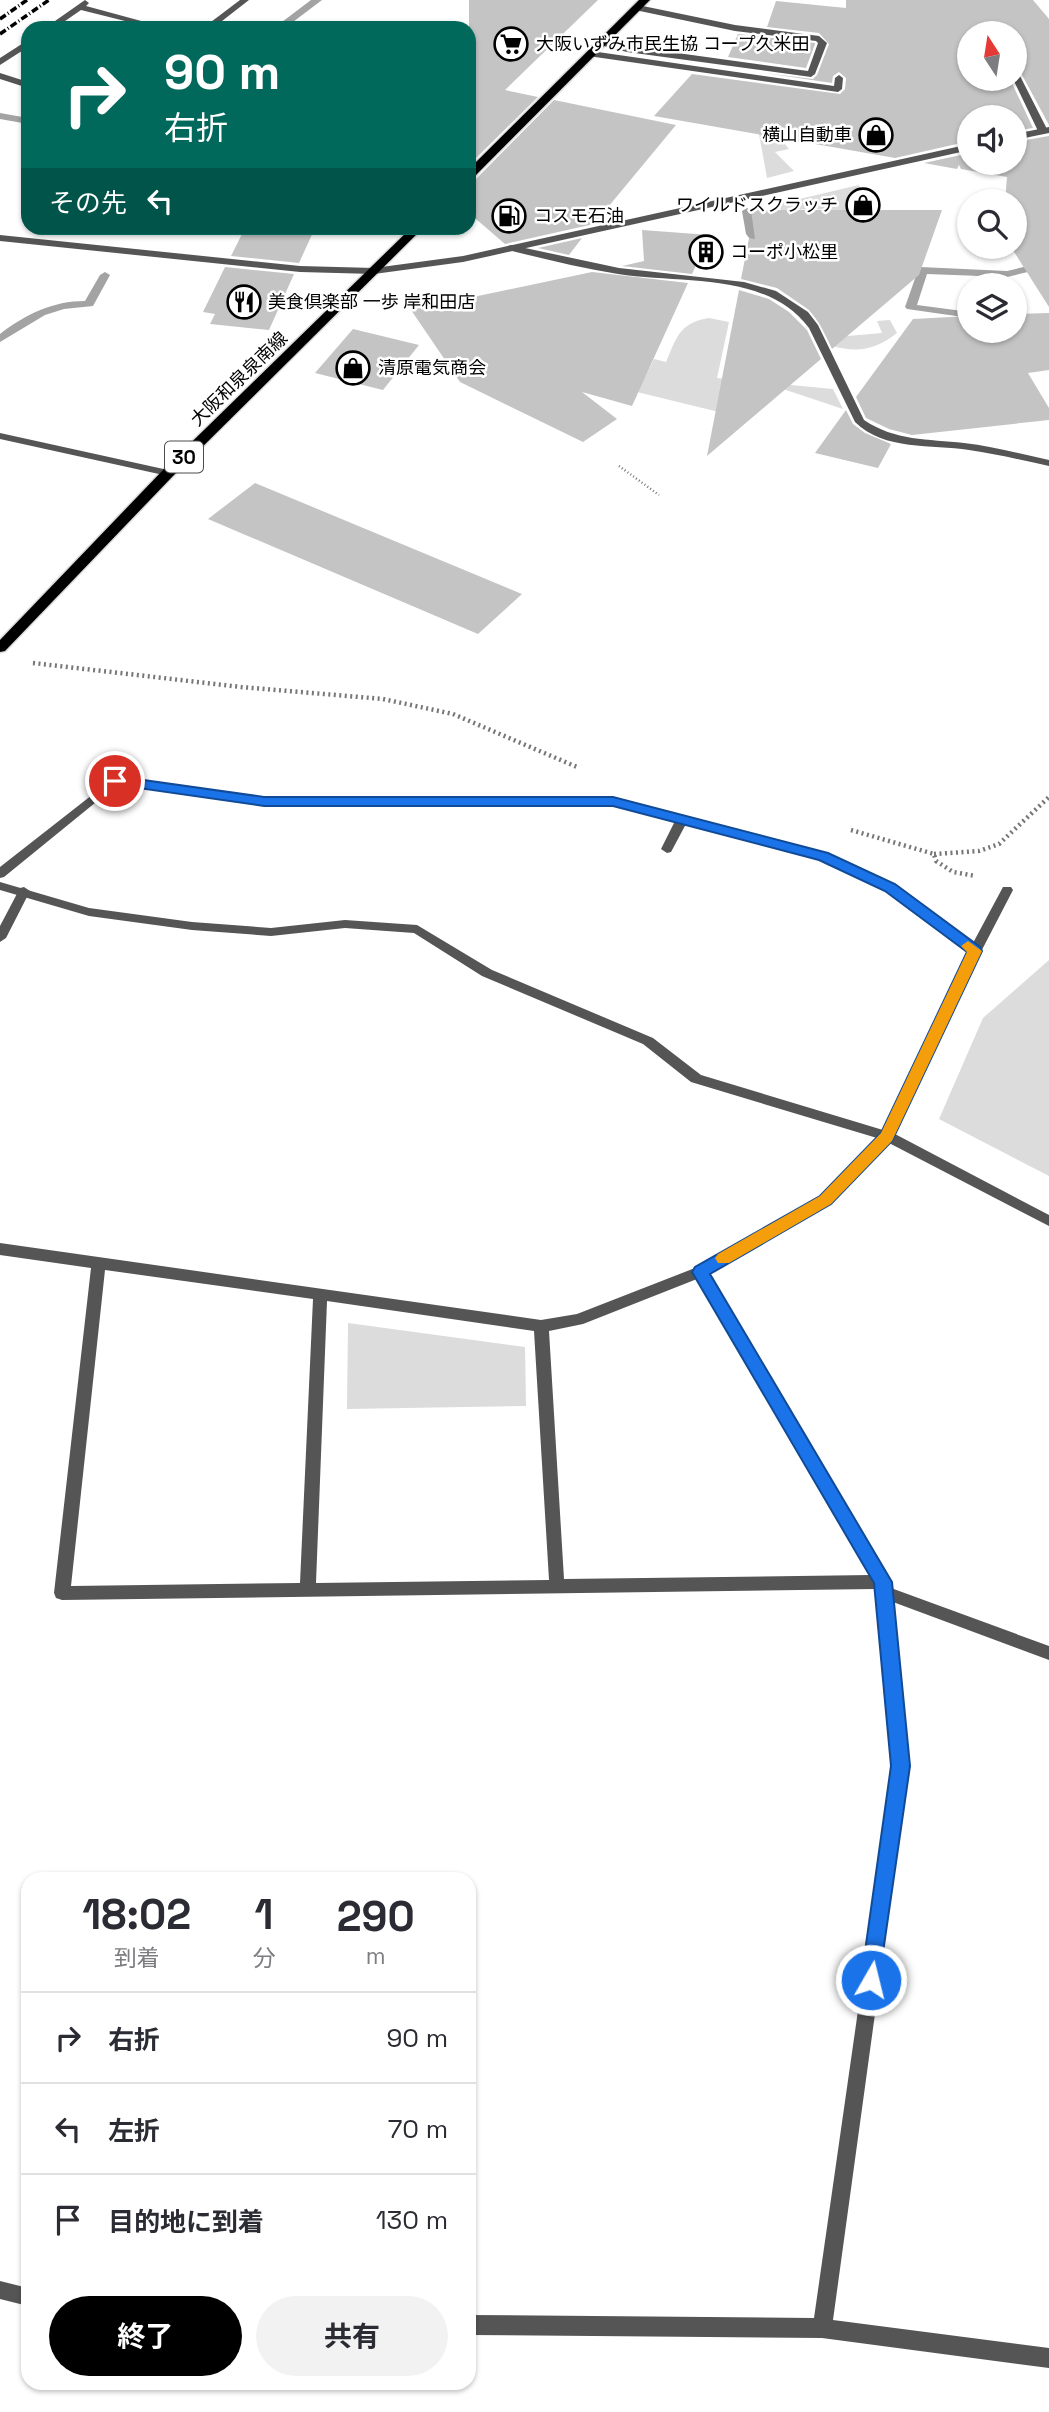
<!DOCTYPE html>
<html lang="ja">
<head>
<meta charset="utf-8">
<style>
  body { margin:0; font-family:"Space Grotesk","Noto Sans JP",sans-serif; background:#f2f2f3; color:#2b2b33; height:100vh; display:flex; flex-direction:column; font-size:26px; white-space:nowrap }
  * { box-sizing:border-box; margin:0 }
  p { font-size:23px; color:#7c7c81 }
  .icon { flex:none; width:38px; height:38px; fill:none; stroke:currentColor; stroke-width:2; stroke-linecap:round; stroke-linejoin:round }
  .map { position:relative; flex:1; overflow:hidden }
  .side { position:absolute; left:21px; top:1872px; width:455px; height:518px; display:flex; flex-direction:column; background:#fff; border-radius:21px; box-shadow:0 2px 5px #0004 }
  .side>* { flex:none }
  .banner { position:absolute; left:21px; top:21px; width:455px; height:214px; border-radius:21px; box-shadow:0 2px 5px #0004; background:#00695c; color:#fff; overflow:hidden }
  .needle { width:46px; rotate:348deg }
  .buttons { position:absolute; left:957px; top:21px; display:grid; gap:14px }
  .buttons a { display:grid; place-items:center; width:70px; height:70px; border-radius:50%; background:#fff; box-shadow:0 2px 5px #0004; font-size:35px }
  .pin { position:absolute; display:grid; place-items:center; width:60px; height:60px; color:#fff; margin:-30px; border:4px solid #fff; border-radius:50%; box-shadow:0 2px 7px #0007 }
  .me { position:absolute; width:77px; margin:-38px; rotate:8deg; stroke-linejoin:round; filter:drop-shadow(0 0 5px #0008) }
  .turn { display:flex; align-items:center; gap:24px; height:147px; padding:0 28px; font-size:32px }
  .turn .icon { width:91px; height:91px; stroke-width:2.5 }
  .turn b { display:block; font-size:49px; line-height:60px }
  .then { display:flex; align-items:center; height:66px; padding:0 28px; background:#0003; gap:14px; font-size:26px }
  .eta { display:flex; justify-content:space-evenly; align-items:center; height:119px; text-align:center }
  .eta b { font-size:42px; font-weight:700; line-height:49px }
  .primary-button { display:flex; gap:14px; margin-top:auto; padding:14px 28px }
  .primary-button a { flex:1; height:80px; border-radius:42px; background:#000; color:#fff; font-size:28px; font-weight:700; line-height:80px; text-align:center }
  .primary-button a+a { background:#f2f2f3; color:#2b2b33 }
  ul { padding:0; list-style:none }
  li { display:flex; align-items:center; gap:21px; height:91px; padding:0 28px; border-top:2px solid #e1e1e2 }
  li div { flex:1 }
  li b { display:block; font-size:26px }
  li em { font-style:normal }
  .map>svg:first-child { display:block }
</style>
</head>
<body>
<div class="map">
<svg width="1049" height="2412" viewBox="0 0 1049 2412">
  <rect width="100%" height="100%" fill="#fff"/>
  <!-- green -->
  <g fill="#dcdcdc">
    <path d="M774 131 789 149 775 152 794 171 767 178 759 134Z"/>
    <path d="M859 185 866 207H854L848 215 832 216 831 209 781 210 778 204Z"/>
    <path d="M709 318 729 322 717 378 833 389 843 409 780 388 723 413 600 383 647 373 654 359 666 362C677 337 679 323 709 318Z"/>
    <path d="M829 318 842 327 847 336 882 333 877 321 890 320 897 333C875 350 858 353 832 346L816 319Z"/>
    <path d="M1049 960V1176L939 1119 983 1018Z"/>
    <path d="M348 1323 525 1347 526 1406 347 1409Z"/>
  </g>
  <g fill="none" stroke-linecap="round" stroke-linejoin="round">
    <!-- stream -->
    <g fill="#a3a3a3" fill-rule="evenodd">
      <path d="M311 0H322L285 28H274Z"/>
      <path d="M0 113 28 118V124L0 119Z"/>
      <path d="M747 208 752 211 757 234 771 252 770 254H762L746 234 742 211Z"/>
      <path d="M1049 261V267L1007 277 927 274 917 305 970 312V318L907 309 905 307 917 273 899 272 894 269 899 266 1007 271Z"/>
      <path d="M105 272 110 275 93 306 64 309 45 315 0 342V334C26 314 53 301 85 301L100 275Z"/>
    </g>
  </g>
  <!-- building -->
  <g fill="#c4c4c4">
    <path d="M469 0H598L505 90 538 97 469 165Z"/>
    <path d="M846 0H1033L1049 19V125L1021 73 1015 68V33H970V79H1010L1033 128 1015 131V117H970V141L895 158 654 116 692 74 840 94 845 89 846 78 839 72 833 76 832 83 764 73 813 79 817 75 829 44 819 33 767 27 776 1 846 8Z"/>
    <path d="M738 34 815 43V44L806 68 728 57Z"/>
    <path d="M554 100 676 125 594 224 505 244 469 213V181L475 180Z"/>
    <path d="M1049 136V307L1011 247H1015V201H1005L1007 177 961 169 959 165 957 169 924 163 970 153V163H1015V142Z"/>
    <path d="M751 210H942L919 275 832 349 820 324 809 310 777 288 741 279 749 238 755 239Z"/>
    <path d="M245 228H315L299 263 231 256Z"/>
    <path d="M642 230 710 235 692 274 622 266 644 261Z"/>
    <path d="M582 238 569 255 538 248Z"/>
    <path d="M225 267 294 274 269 330 210 324 215 314 203 312Z"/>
    <path d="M592 272 688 283 632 406 582 392 617 419 583 442 460 382 411 310Z"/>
    <path d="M739 290 769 299 789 312 807 330 821 359 707 456Z"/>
    <path d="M1049 313V370L1028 373 1049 408V420L912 435 889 429 866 418 856 397 913 319 970 316V331H1015V314Z"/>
    <path d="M353 329 419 345 383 390 315 373Z"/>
    <path d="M846 410 853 424 865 433 891 444 878 468 815 453Z"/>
    <path d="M255 483 522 594 478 634 208 519Z"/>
  </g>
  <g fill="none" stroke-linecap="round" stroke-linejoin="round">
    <defs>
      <g id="primary">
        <path d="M639 0H650L473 178 469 179V169Z"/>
        <path d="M411 228H423L173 476 5 651 0 652V640L163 470Z"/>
      </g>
    </defs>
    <!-- primary casing -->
    <use href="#primary" stroke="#dbdbdb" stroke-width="3"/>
    <!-- path-far1 -->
    <path stroke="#777" stroke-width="2.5" stroke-dasharray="1 2.5" stroke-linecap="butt" d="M619 466 659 495"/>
    <!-- path -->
    <g stroke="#777" stroke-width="4.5" stroke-dasharray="2 3.5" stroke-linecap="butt">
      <path d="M33 663 241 687 383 699 453 714 577 767"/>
      <path d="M851 830 934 854 936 861 953 872 976 876"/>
      <path d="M934 854 979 851 999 844 1049 797"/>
    </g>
    <!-- service -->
    <g fill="#555" fill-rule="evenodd">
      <path d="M638 5 735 25 819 36 827 43 815 74 811 77 627 52 600 45 599 43 603 40 627 46 808 71 818 43 816 41 735 31 635 10V6Z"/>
      <path d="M591 51 834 86 835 78 839 75 843 78 842 89 838 92 588 56 587 54Z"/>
      <path d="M1015 71 1019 74 1048 131 1046 133 1038 131 1013 79H1015Z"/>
      <path d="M24 887 30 891 6 938 0 942V926L20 888Z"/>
    </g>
    <!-- minor -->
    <g fill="#555" fill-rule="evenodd">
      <path d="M85 0 89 3 86 6 167 28H153L81 10 55 28H45Z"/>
      <path d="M240 0H249L213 28H203Z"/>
      <path d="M28 40V47L0 65V58Z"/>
      <path d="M0 73 28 82V88L0 79Z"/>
      <path d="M511 245 619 268 744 282 776 291 808 312 818 325 864 420C895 441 928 439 964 443 992 446 1021 454 1049 460V466C1022 460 996 454 969 450 932 444 884 451 855 422L809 328C766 271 681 284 618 274 581 268 544 259 508 250V246Z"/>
      <path d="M0 433 168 470 173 473 168 476 0 439Z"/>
      <path d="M115 777 264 798 613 797 827 853 894 885 973 943 1003 887H1011L1013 890 971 971 895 1134 1049 1215V1226L889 1143 830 1204 709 1274 889 1577 891 1588 1049 1646V1660L893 1602 909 1766 833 2320 1049 2348V2368L822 2338 469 2335V2315L814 2318 893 1766 876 1589 62 1600 56 1598 54 1593 91 1268 0 1255V1243L541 1320 577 1314 695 1268 820 1196 877 1138 691 1082 643 1044 482 976 414 933 345 928 271 936 192 930 89 916 0 890V882L89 908 192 922 271 928 345 920 417 925 492 970 653 1038 701 1075 883 1130 968 952 886 891 819 859 686 824 671 852 667 853 661 849 675 821 613 805 264 806 117 785 4 877 0 878V867ZM105 1270 313 1299 300 1583 71 1586ZM697 1279 871 1575 564 1579 549 1331 583 1324ZM327 1301 534 1331 549 1580 316 1583Z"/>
      <path d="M0 2281 28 2288V2306L0 2299Z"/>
    </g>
    <!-- tertiary -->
    <g fill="#555" fill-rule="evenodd">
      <path d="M1049 127V133L1015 140V134Z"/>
      <path d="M970 144V150L463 262 374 274 300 272 0 241V235L300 266 374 268 463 256Z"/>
    </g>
    <!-- primary -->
    <use href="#primary" fill="#000" fill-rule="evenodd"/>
    <!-- rail -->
    <g stroke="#000" stroke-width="3.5" stroke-dasharray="7 2.5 1 2.5" stroke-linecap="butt">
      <path d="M0 19 27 0"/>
      <path d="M0 34 49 0"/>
    </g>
  </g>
  <!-- route -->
  <path fill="#1a73e8" stroke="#114b97" stroke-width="2" d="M115 776 264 797H613L828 853 895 884 980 947 982 951 892 1141 831 1204 710 1274 892 1582 910 1766 878 1987 871 1989 864 1987 861 1980 891 1766 874 1583 692 1272 695 1267 820 1196 881 1133 967 952 885 891 819 860 613 806H264L110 784V777Z"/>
  <!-- slow -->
  <path fill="#f59e0b" d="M968 941 982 951 892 1141 831 1204 729 1263H718L715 1258 718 1254 820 1196 881 1133 967 952 961 946Z"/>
  <!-- icons -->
  <defs>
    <symbol id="supermarket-ring" viewBox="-11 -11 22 22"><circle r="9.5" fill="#fff" stroke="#000" stroke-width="1.5"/><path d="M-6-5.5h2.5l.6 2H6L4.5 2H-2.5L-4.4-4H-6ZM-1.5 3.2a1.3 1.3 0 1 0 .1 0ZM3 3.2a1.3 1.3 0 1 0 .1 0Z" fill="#000"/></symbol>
    <symbol id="shop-ring" viewBox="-11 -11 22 22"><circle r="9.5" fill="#fff" stroke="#000" stroke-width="1.5"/><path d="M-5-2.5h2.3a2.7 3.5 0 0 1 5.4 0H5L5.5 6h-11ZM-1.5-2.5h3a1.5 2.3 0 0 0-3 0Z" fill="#000"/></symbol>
    <symbol id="fuel-ring" viewBox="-11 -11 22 22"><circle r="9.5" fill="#fff" stroke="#000" stroke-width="1.5"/><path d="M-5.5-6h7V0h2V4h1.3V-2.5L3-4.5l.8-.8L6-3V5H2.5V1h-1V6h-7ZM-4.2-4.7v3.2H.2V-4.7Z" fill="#000"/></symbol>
    <symbol id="building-ring" viewBox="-11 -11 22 22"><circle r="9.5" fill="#fff" stroke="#000" stroke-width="1.5"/><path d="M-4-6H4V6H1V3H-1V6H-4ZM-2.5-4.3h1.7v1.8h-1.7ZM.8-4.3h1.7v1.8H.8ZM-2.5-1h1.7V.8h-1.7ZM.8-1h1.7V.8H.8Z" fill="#000"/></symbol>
    <symbol id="restaurant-ring" viewBox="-11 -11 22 22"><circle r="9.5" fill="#fff" stroke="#000" stroke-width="1.5"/><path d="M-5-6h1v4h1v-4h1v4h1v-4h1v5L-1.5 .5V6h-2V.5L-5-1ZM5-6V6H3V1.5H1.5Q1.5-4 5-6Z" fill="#000"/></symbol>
  </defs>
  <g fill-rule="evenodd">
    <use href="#supermarket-ring" x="492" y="25" width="38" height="38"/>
    <use href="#shop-ring" x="857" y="116" width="38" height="38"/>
    <use href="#shop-ring" x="844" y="186" width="38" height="38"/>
    <use href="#fuel-ring" x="490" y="197" width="38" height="38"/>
    <use href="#building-ring" x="687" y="233" width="38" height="38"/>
    <use href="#restaurant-ring" x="225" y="283" width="38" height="38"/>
    <use href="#shop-ring" x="334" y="349" width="38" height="38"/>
  </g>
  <g text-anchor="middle" stroke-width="5" stroke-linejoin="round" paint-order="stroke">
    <!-- far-poi labels -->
    <g font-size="18" fill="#000" stroke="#fff" text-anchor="start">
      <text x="536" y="50">大阪いずみ市民生協 コープ久米田</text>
      <text x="852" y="141" text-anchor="end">横山自動車</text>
      <text x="838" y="211" text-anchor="end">ワイルドスクラッチ</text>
      <text x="534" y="222">コスモ石油</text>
      <text x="730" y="258">コーポ小松里</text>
      <text x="268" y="308">美食倶楽部 一歩 岸和田店</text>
      <text x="378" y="374">清原電気商会</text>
    </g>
    <!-- far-street labels -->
    <g font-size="18" fill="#000" stroke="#fff">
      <text transform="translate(239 379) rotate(-44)" y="6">大阪和泉泉南線</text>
    </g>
    <!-- shield labels -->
    <rect fill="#fff" stroke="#4c4c4c" stroke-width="2" x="165" y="441.5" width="38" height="31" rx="5"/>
    <g font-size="19" font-weight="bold" fill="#000">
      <text x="184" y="464">30</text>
    </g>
  </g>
</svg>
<div class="buttons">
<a><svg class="needle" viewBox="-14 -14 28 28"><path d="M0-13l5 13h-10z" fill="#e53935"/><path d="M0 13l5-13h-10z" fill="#7c7c81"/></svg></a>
<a><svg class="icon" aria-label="sound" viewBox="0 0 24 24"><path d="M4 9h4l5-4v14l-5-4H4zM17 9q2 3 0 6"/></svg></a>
<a><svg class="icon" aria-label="search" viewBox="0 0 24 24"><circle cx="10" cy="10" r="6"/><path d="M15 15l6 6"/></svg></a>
<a><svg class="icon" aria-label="layers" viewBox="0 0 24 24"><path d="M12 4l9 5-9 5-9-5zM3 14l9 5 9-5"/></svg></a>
</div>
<div class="pin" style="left:115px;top:781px;background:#d93025"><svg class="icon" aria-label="arrive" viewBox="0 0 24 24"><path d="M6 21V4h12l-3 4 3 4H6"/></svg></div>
<svg class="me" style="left:871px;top:1980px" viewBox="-20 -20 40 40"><circle r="17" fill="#1a73e8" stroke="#fff" stroke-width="3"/><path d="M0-11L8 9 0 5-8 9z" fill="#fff"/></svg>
<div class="banner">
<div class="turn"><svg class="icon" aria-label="right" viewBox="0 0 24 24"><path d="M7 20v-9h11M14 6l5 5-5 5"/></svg><div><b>90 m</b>右折</div></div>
<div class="then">その先<svg class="icon" aria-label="left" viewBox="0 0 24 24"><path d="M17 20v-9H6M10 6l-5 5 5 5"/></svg></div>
</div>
<section class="side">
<div class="eta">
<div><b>18:02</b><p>到着</p></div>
<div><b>1</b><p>分</p></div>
<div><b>290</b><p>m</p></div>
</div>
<ul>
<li><svg class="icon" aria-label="right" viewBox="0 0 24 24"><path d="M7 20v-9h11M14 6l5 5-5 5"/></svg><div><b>右折</b></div><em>90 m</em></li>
<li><svg class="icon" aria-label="left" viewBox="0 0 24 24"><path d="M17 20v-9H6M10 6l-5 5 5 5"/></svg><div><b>左折</b></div><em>70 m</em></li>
<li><svg class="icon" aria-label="arrive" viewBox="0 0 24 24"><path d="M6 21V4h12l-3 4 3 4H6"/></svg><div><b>目的地に到着</b></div><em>130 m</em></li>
</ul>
<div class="primary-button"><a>終了</a><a>共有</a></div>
</section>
</div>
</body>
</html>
